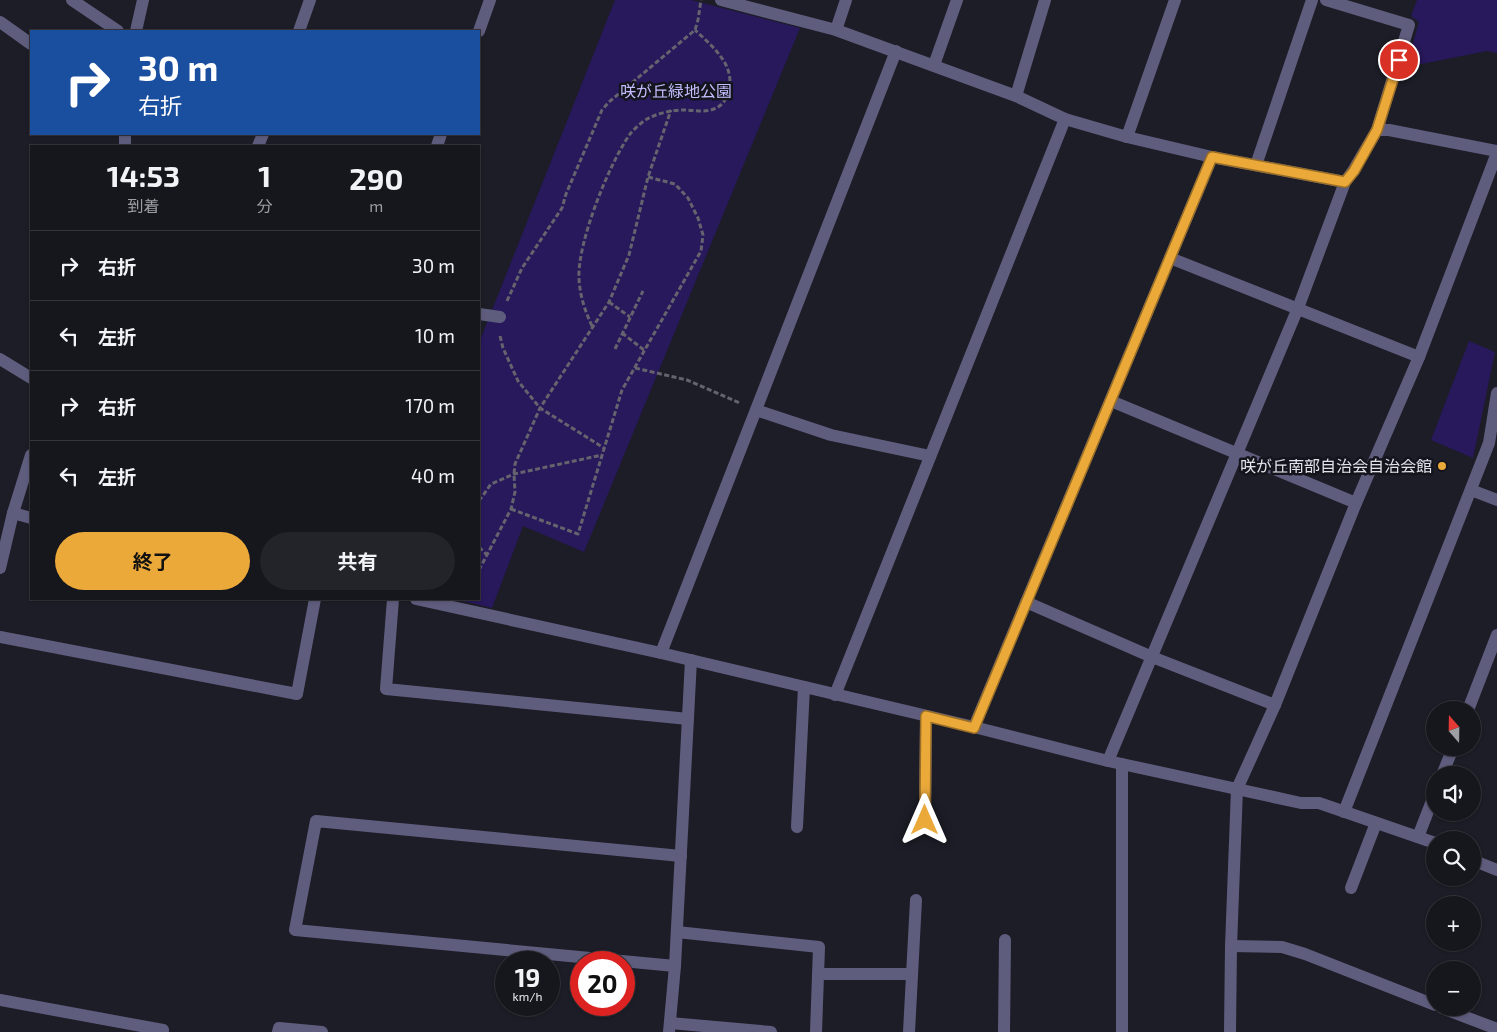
<!DOCTYPE html>
<html lang="ja">
<head>
<meta charset="utf-8">
<style>
  body { margin:0; font-family:"Exo 2","Noto Sans JP",sans-serif; background:#23232a; color:#f1f3f6; height:100vh; display:flex; flex-direction:column; font-size:19px; white-space:nowrap }
  * { box-sizing:border-box; margin:0 }
  p { font-size:16px; color:#9e9fa4 }
  .icon { flex:none; width:28px; height:28px; fill:none; stroke:currentColor; stroke-width:2; stroke-linecap:round; stroke-linejoin:round }
  .map { position:relative; flex:1; overflow:hidden }
  .details { position:absolute; left:30px; top:145px; width:450px; height:455px; display:flex; flex-direction:column; background:#16161d; border-radius:0px; box-shadow:0 1px 4px #0004,0 0 0 1px #35353b }
  .details>* { flex:none }
  .top-card { position:absolute; left:30px; top:30px; width:450px; height:105px; border-radius:0px; box-shadow:0 1px 4px #0004,0 0 0 1px #35353b; background:#1a4fa0; color:#fff; overflow:hidden }
  .needle { width:32px; rotate:340deg }
  .buttons { position:absolute; left:1426px; top:701px; display:grid; gap:10px }
  .buttons a { display:grid; place-items:center; width:55px; height:55px; border-radius:50%; background:#16161d; box-shadow:0 1px 4px #0004,0 0 0 1px #35353b; font-size:25px }
  .speed { position:absolute; left:495px; top:951px; display:flex; gap:10px; font-size:25px; font-weight:700; text-align:center }
  .speed>* { display:grid; place-content:center; width:65px; height:65px; border-radius:50%; background:#16161d; box-shadow:0 1px 4px #0004,0 0 0 1px #35353b; line-height:1 }
  .speed small { font-size:12px; font-weight:400 }
  .speed .limit { border:8px solid #d22; background:#fff; color:#111 }
  .pin { position:absolute; display:grid; place-items:center; width:42px; height:42px; color:#fff; margin:-21px; border:2px solid #fff; border-radius:50%; box-shadow:0 1px 5px #0007 }
  .me { position:absolute; width:55px; margin:-28px; rotate:0deg; stroke-linejoin:round; filter:drop-shadow(0 0 4px #0008) }
  .turn { display:flex; align-items:center; gap:18px; height:105px; padding:0 25px; font-size:22px }
  .turn .icon { width:65px; height:65px; stroke-width:2.5 }
  .turn b { display:block; font-size:35px; line-height:42px }
  .eta { display:flex; justify-content:space-evenly; align-items:center; height:85px; text-align:center }
  .eta b { font-size:30px; font-weight:700; line-height:35px }
  .action { display:flex; gap:10px; margin-top:auto; padding:10px 25px }
  .action a { flex:1; height:58px; border-radius:30px; background:#eba93a; color:#111; font-size:20px; font-weight:700; line-height:58px; text-align:center }
  .action a+a { background:#23232a; color:#f1f3f6 }
  ul { padding:0; list-style:none }
  li { display:flex; align-items:center; gap:15px; height:70px; padding:0 25px; border-top:1px solid #35353b }
  li div { flex:1 }
  li b { display:block; font-size:19px }
  li em { font-style:normal }
  .map>svg:first-child { display:block }
</style>
</head>
<body>
<div class="map">
<svg width="1497" height="1032" viewBox="0 0 1497 1032">
  <rect width="100%" height="100%" fill="#1d1d27"/>
  <!-- green -->
  <g fill="#28185c">
    <path d="M615 0H691L800 28 584 552 523 526 492 608 455 599H479V343Z"/>
    <path d="M1417 0H1497V53L1487 51 1406 67 1419 22 1411 16Z"/>
    <path d="M1469 341 1495 352 1473 458 1431 440Z"/>
  </g>
  <g fill="none" stroke-linecap="round" stroke-linejoin="round">
    <!-- path -->
    <g stroke="#65646e" stroke-width="3" stroke-dasharray="5 2.5" stroke-linecap="butt">
      <path d="M507 301 522 268 562 208 566 194 602 110 609 102 695 30 698 20 701 0"/>
      <path d="M609 302 630 317"/>
      <path d="M592 326C585 311 580 296 579 279 577 243 609 164 630 134 634 129 642 122 647 119 658 113 672 110 684 110 694 110 704 113 714 109 721 107 726 100 728 93 737 66 713 47 695 30"/>
      <path d="M622 333 644 350"/>
      <path d="M500 336 503 348 518 381 540 408 604 448"/>
      <path d="M615 349 643 291"/>
      <path d="M635 368 687 380 740 403"/>
      <path d="M479 501 491 484 514 474 602 455"/>
      <path d="M511 509 578 534 622 390 701 251 703 235 698 218 688 198 675 184 648 177"/>
      <path d="M479 547 487 555"/>
      <path d="M479 570 511 509 515 492 514 474 515 464 540 408 609 302 629 255 648 177 671 110"/>
    </g>
    <!-- minor -->
    <g stroke="#5f5d7e" stroke-width="12">
      <path d="M72 0 118 31"/>
      <path d="M721 0 836 30 1016 96 1065 119 1127 137 1212 157 1345 182"/>
      <path d="M1326 0 1409 25 1377 130"/>
      <path d="M0 22 31 44"/>
      <path d="M836 30 846 0"/>
      <path d="M136 31 143 0"/>
      <path d="M299 31 310 0"/>
      <path d="M479 31 490 0"/>
      <path d="M934 65 957 0"/>
      <path d="M1016 96 1045 0"/>
      <path d="M125 134V146"/>
      <path d="M1127 137 1175 0"/>
      <path d="M258 146 263 134"/>
      <path d="M437 146 441 134"/>
      <path d="M1256 165 1312 0"/>
      <path d="M1170 258 1419 357"/>
      <path d="M479 314 500 317"/>
      <path d="M0 359 31 378"/>
      <path d="M1111 401 1356 503"/>
      <path d="M756 410 831 435 930 456"/>
      <path d="M1471 490 1497 500"/>
      <path d="M13 513 31 518"/>
      <path d="M0 568 13 513 31 455"/>
      <path d="M393 599 386 689 688 719"/>
      <path d="M416 599 661 653 974 727 1108 761 1301 803H1319L1435 843"/>
      <path d="M1026 602 1152 657 1275 705"/>
      <path d="M0 637 297 694 315 599"/>
      <path d="M661 653 896 51"/>
      <path d="M835 695 1065 119"/>
      <path d="M1468 710 1497 635"/>
      <path d="M974 727 1212 157"/>
      <path d="M1108 761 1298 308 1345 182 1353 171 1377 130H1389L1497 151"/>
      <path d="M1442 775 1453 748"/>
      <path d="M1344 812 1489 443 1497 393"/>
      <path d="M925 820 926 716"/>
      <path d="M797 827 804 687"/>
      <path d="M1418 837 1435 793"/>
      <path d="M1472 860 1497 870"/>
      <path d="M1351 888 1376 823"/>
      <path d="M677 932 819 947 816 1032"/>
      <path d="M1231 946 1282 947 1305 954 1435 1005"/>
      <path d="M675 966 295 930 316 821 681 856"/>
      <path d="M818 974H912"/>
      <path d="M0 1000 163 1030"/>
      <path d="M1442 1008 1497 1029"/>
      <path d="M670 1023 771 1032"/>
      <path d="M278 1032 279 1028 322 1032"/>
      <path d="M669 1032 675 966 691 660"/>
      <path d="M909 1032 916 900"/>
      <path d="M1004 1032 1005 940"/>
      <path d="M1122 1032V764"/>
      <path d="M1230 1032 1231 946 1237 789 1275 705 1356 503 1419 357 1497 153"/>
    </g>
  </g>
  <g fill="none" stroke-linecap="round" stroke-linejoin="round">
    <defs>
      <path id="route" d="M925 820 926 716 974 728 1212 157 1345 182 1354 171 1377 130 1399 60"/>
    </defs>
    <!-- route casing -->
    <use href="#route" stroke="#996e26" stroke-width="12"/>
    <!-- route -->
    <use href="#route" stroke="#eba93a" stroke-width="9"/>
  </g>
  <!-- markers -->
  <circle fill="#eba93a" stroke="#14141d" stroke-width="2" cx="1442" cy="466" r="5"/>
  <g text-anchor="middle" stroke-width="5" stroke-linejoin="round" paint-order="stroke">
    <!-- park labels -->
    <g font-size="16" fill="#c2befe" stroke="#14141d">
      <text x="676" y="97">咲が丘緑地公園</text>
    </g>
    <!-- poi labels -->
    <g font-size="16" fill="#e3e2ea" stroke="#14141d" text-anchor="end">
      <text x="1432" y="472">咲が丘南部自治会自治会館</text>
    </g>
  </g>
</svg>
<div class="buttons">
<a><svg class="needle" viewBox="-14 -14 28 28"><path d="M0-13l5 13h-10z" fill="#e53935"/><path d="M0 13l5-13h-10z" fill="#9e9fa4"/></svg></a>
<a><svg class="icon" aria-label="sound" viewBox="0 0 24 24"><path d="M4 9h4l5-4v14l-5-4H4zM17 9q2 3 0 6"/></svg></a>
<a><svg class="icon" aria-label="search" viewBox="0 0 24 24"><circle cx="10" cy="10" r="6"/><path d="M15 15l6 6"/></svg></a>
<a>+</a>
<a>−</a>
</div>
<div class="speed"><div>19<small>km/h</small></div><div class="limit">20</div></div>
<div class="pin" style="left:1399px;top:60px;background:#d93025"><svg class="icon" aria-label="arrive" viewBox="0 0 24 24"><path d="M6 21V4h12l-3 4 3 4H6"/></svg></div>
<svg class="me" style="left:925px;top:820px" viewBox="-20 -20 40 40"><path d="M0-17L14 15 0 8-14 15z" fill="#eba93a" stroke="#fff" stroke-width="4"/></svg>
<div class="top-card">
<div class="turn"><svg class="icon" aria-label="right" viewBox="0 0 24 24"><path d="M7 20v-9h11M14 6l5 5-5 5"/></svg><div><b>30 m</b>右折</div></div>
</div>
<section class="details">
<div class="eta">
<div><b>14:53</b><p>到着</p></div>
<div><b>1</b><p>分</p></div>
<div><b>290</b><p>m</p></div>
</div>
<ul>
<li><svg class="icon" aria-label="right" viewBox="0 0 24 24"><path d="M7 20v-9h11M14 6l5 5-5 5"/></svg><div><b>右折</b></div><em>30 m</em></li>
<li><svg class="icon" aria-label="left" viewBox="0 0 24 24"><path d="M17 20v-9H6M10 6l-5 5 5 5"/></svg><div><b>左折</b></div><em>10 m</em></li>
<li><svg class="icon" aria-label="right" viewBox="0 0 24 24"><path d="M7 20v-9h11M14 6l5 5-5 5"/></svg><div><b>右折</b></div><em>170 m</em></li>
<li><svg class="icon" aria-label="left" viewBox="0 0 24 24"><path d="M17 20v-9H6M10 6l-5 5 5 5"/></svg><div><b>左折</b></div><em>40 m</em></li>
</ul>
<div class="action"><a>終了</a><a>共有</a></div>
</section>
</div>
</body>
</html>
